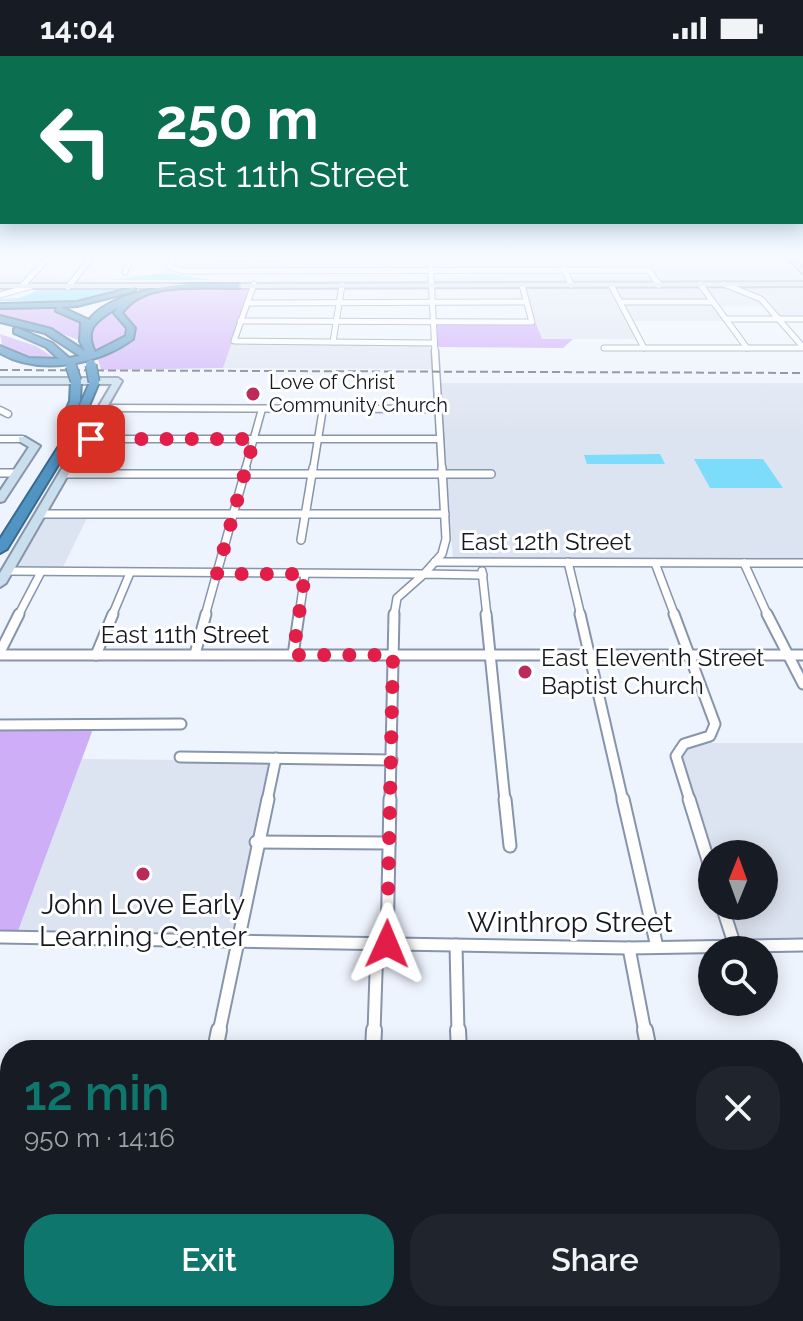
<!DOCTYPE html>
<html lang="en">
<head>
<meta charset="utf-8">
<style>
  body { margin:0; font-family:Raleway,sans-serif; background:#20242c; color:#f1f3f6; height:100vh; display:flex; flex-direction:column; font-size:30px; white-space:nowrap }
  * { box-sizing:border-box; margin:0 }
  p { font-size:26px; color:#9ea1a6 }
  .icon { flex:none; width:44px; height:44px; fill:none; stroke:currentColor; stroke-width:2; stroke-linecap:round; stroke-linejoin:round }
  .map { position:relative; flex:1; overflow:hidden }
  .sheet { position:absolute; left:0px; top:984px; width:804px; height:282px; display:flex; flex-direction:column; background:#171b24; border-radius:32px 32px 0 0; box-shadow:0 4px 20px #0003 }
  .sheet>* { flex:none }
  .hud { position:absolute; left:0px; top:0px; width:804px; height:168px; box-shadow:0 4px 20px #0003; background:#0b6e4f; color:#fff; overflow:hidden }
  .needle { width:52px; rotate:1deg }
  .fabs { position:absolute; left:698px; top:784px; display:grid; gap:16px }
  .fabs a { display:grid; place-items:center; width:80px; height:80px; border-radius:50%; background:#171b24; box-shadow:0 4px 20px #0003; font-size:40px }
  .pin { position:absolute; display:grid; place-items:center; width:68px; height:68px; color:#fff; margin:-34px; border-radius:16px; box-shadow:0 4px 12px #0006 }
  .me { position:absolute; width:88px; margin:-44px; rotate:1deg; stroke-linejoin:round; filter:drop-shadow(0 0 6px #0008) }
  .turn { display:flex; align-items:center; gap:28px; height:168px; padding:0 24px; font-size:36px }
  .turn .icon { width:104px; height:104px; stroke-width:2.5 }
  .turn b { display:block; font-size:56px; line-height:68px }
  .round { display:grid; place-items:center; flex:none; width:84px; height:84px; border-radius:32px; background:#20242c }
  .headline { display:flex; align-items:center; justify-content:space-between; height:136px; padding:0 24px }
  h1 { font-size:48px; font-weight:600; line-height:60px; color:#0f766e }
  .button { display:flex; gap:16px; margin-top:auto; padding:16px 24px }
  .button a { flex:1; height:92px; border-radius:32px; background:#0f766e; color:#fff; font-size:32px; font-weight:600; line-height:92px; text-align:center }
  .button a+a { background:#20242c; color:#f1f3f6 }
  .status { display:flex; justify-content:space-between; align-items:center; height:56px; padding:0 40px; background:#171b24; direction:ltr }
  .status svg { height:22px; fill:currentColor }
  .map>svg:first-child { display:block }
</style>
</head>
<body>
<div class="status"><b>14:04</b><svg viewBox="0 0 49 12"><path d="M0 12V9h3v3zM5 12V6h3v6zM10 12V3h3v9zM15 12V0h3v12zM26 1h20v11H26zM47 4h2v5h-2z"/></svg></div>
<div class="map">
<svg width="803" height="1265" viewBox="0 0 803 1265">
  <rect width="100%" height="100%" fill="#eef4fe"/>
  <!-- built -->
  <g fill="#dde4f1">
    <path d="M657 202H786L803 225 430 227V222L501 221 500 215H563L566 221H655L647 208H660Z"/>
    <path d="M0 219H59L56 224 109 221 83 228H0Z"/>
    <path d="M803 229V262H777L765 250 716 251 724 265H634L643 283H542L524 230Z"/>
    <path d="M231 287 430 288 432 313 223 312Z"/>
    <path d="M440 327H803V503L453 504Z"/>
    <path d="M43 460H88L62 513H12Z"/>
    <path d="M695 687H803V882L740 884 728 850H764V798L712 800 681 705 684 694Z"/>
    <path d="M82 703 271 705 236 877 18 875Z"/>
    <path d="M794 1165H803V1253L794 1220Z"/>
    <path d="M437 1256H621L623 1265H437Z"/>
  </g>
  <!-- green -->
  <g fill="#ceaff7">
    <path d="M246 231 250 233 223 312 101 314 97 300 136 275 120 254C162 228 199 232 246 231Z"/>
    <path d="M0 252 57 254 81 264V285L36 268 0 260Z"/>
    <path d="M116 252 117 262 128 271V279L96 297 89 279 92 267Z"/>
    <path d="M0 278 36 290 56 303H30L3 294Z"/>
    <path d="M93 673 18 875H0V674Z"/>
  </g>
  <!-- forest -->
  <path fill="#caa4f9" d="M435 266 536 267 542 283H573L563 292 438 291Z"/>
  <!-- water -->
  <g fill="#7cdcf9">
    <path d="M165 217 215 224H108Z"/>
    <path d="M39 234H110L112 235 75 245H0V243L19 242Z"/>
    <path d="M660 398 665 408H587L584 399Z"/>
    <path d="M694 403H763L783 432H710Z"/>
  </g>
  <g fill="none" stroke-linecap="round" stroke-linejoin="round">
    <defs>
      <g id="street-far5">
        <path d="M173 202 169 211 183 215 649 214 659 229"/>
        <path d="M217 202H280"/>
        <path d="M384 202V208"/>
        <path d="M430 202 435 297"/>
        <path d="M560 202 571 229"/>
        <path d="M125 216 131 202"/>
        <path d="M254 228 234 285 432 287"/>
        <path d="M700 228 747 292"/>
        <path d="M724 228 761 243 803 291"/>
        <path d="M611 229 644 292"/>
        <path d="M22 230 48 202"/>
        <path d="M68 231 91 202"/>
        <path d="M0 239 32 230"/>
        <path d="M620 246H713"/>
        <path d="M247 247 527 246"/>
        <path d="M726 263H803"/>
        <path d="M240 265 532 266 522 229"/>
        <path d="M333 286 342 229"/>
        <path d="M604 292H803"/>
      </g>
      <g id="street-far4">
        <path d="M435 295 442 414"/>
        <path d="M103 352 438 353"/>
        <path d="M0 354 8 358"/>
        <path d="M0 383H22"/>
        <path d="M85 383H440"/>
        <path d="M245 414 262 353"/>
        <path d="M313 414 323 352"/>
      </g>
      <g id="street-far3">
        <path d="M0 417H17"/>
        <path d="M65 418H491"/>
        <path d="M41 458H445"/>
        <path d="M301 484 313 412"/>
        <path d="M435 506 803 507"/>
        <path d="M568 506 581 560"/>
        <path d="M655 507 675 560"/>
        <path d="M744 507 768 560"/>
        <path d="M7 515 424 518 442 498 446 483 442 412"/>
        <path d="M482 515 487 560"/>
        <path d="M18 560 41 516"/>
        <path d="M112 560 130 517"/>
        <path d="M205 560 246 412"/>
        <path d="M299 560 305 518"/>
        <path d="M394 560 397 542 424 518 483 519"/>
      </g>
      <g id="street-far2">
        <path d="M486 558 505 745"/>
        <path d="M580 558 623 745"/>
        <path d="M674 558 715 668 710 680 684 688 676 700 690 745"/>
        <path d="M767 558 803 628"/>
        <path d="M0 596 19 558"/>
        <path d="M195 598 206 558"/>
        <path d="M0 599H803"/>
        <path d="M96 599 113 558"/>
        <path d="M293 599 299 558"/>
        <path d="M0 669 181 668"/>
        <path d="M180 701 392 704"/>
        <path d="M267 745 276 702"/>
        <path d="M390 745 394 558"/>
      </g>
      <g id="street-far1">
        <path d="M505 743 510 790"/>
        <path d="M623 743 657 891"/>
        <path d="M689 743 712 817"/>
        <path d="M256 786 389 787"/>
        <path d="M722 850 735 890"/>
        <path d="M0 881 629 892 803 889"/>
        <path d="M387 888 390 743"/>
        <path d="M456 889 458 976"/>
        <path d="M629 892 645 976"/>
        <path d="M219 976 268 743"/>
        <path d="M374 976 377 888"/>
      </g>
      <g id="street">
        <path d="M458 974 459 994"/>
        <path d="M645 974 649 994"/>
        <path d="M215 994 219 974"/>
        <path d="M373 994 374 974"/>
        <path d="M0 1137 10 1138"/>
        <path d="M794 1156H803"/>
        <path d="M794 1246 799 1265"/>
        <path d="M427 1256V1265"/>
        <path d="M612 1256 613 1265"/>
        <path d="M57 1265 60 1256"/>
        <path d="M243 1265 244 1256"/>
      </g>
      <g id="secondary">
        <path d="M788 202H795L803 212V218Z"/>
        <path d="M803 226V230L224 232 221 230 224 228Z"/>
        <path d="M0 228H188L191 230 188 232H0Z"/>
        <path d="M0 322H118L122 325 6 527 0 531V517L112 328H0Z"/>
        <path d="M19 381H25L40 390 4 445 0 446V435L29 391 19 385Z"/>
      </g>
      <g id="highway">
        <path d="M191 228H238L242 230 238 232C204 233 145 224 122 257L135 272 133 283C98 309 39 320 0 297V290L29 302 59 303 46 291 14 277V273L17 272 52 287 69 302 80 300 45 277 0 266V260L51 273 85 295 80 285 81 266 56 255 57 251 0 252V248L77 246 135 231V235L77 250 61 251 89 264C108 239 160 230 191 228ZM118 251 114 257 127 272 126 280 95 296C83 271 98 264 118 251Z"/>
        <path d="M76 322 81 325 80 345 70 368H62L61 366 70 345 71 325Z"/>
        <path d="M91 324 99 326 78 376 7 493 0 497V483L68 376Z"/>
      </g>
    </defs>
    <!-- street-far5 casing -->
    <use href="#street-far5" stroke="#8694ac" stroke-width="7"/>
    <!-- street-far4 casing -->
    <use href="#street-far4" stroke="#8694ac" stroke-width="9"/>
    <!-- street-far3 casing -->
    <use href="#street-far3" stroke="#8694ac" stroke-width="10"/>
    <!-- street-far2 casing -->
    <use href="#street-far2" stroke="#8694ac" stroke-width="13"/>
    <!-- street-far1 casing -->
    <use href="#street-far1" stroke="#8694ac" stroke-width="15"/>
    <!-- street casing -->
    <use href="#street" stroke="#8694ac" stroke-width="18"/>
    <!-- secondary casing -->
    <use href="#secondary" stroke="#8694ac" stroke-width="4"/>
    <!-- highway casing -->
    <use href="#highway" stroke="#3b698b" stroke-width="4"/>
    <!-- street-far5 -->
    <use href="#street-far5" stroke="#fff" stroke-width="5"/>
    <!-- street-far4 -->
    <use href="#street-far4" stroke="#fff" stroke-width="6"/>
    <!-- street-far3 -->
    <use href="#street-far3" stroke="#fff" stroke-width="7"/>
    <!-- street-far2 -->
    <use href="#street-far2" stroke="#fff" stroke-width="9"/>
    <!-- street-far1 -->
    <use href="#street-far1" stroke="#fff" stroke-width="11"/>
    <!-- street -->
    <use href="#street" stroke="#fff" stroke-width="14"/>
    <!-- secondary -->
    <use href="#secondary" fill="#cadfed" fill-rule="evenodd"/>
    <!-- highway -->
    <use href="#highway" fill="#5094c4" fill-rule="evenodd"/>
    <!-- rail -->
    <path stroke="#616770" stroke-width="2" stroke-dasharray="8 4" stroke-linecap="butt" d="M0 314 803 317"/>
    <defs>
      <g id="highway-bridge">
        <path d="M91 309 94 326"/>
        <path d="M71 310 76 325"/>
      </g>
    </defs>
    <!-- highway-bridge casing -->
    <use href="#highway-bridge" stroke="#3b698b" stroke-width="13" stroke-linecap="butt"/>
    <!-- highway-bridge -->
    <use href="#highway-bridge" stroke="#5094c4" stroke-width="10"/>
  </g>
  <!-- sky -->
  <linearGradient id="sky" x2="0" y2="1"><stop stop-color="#7dc4ef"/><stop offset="0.53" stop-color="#f7faff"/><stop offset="1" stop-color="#f7faff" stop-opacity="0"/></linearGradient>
  <rect width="803" height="380" fill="url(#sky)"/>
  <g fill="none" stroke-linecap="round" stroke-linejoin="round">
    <!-- route -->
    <path stroke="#e11d48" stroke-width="14" stroke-dasharray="0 25.2" d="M91 383H254L217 518H305L293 599H393L387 888"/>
  </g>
  <!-- markers -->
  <g fill="#ba2b59" stroke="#fff" stroke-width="3">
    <circle cx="253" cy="338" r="8"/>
    <circle cx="525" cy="616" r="8"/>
    <circle cx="143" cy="818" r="8"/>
  </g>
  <g text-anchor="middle" stroke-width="6" stroke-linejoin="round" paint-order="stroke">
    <!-- far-poi labels -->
    <g font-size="20" fill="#131821" stroke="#fff" text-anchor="start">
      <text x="269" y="333">Love of Christ<tspan x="269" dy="23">Community Church</tspan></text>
    </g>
    <!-- street labels -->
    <g font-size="24" fill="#131821" stroke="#fff">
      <text x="546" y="494">East 12th Street</text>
      <text x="185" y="587">East 11th Street</text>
    </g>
    <!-- poi labels -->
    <g font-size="24" fill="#131821" stroke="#fff" text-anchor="start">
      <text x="541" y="610">East Eleventh Street<tspan x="541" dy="28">Baptist Church</tspan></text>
    </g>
    <!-- near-poi labels -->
    <g font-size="28" fill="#131821" stroke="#fff">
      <text x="143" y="858">John Love Early<tspan x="143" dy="32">Learning Center</tspan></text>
    </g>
    <!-- near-street labels -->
    <g font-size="28" fill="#131821" stroke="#fff">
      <text x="570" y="876">Winthrop Street</text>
    </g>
  </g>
</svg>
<div class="fabs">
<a><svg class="needle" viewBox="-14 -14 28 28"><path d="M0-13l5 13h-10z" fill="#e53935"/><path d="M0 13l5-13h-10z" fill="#9ea1a6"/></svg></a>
<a><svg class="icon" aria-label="search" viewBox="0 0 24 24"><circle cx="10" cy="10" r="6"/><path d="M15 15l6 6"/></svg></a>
</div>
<div class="pin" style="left:91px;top:383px;background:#d93025"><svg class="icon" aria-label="arrive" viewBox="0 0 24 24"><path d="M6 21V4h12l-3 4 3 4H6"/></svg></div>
<svg class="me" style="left:387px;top:888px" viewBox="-20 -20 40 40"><path d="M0-17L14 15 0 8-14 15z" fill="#e11d48" stroke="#fff" stroke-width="4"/></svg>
<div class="hud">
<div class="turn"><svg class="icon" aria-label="left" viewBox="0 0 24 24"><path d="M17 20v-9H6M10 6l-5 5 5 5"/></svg><div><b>250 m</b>East 11th Street</div></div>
</div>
<section class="sheet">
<div class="headline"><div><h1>12 min</h1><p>950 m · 14:16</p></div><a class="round"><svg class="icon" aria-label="close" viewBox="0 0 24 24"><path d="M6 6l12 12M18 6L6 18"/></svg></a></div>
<div class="button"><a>Exit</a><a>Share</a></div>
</section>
</div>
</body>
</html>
